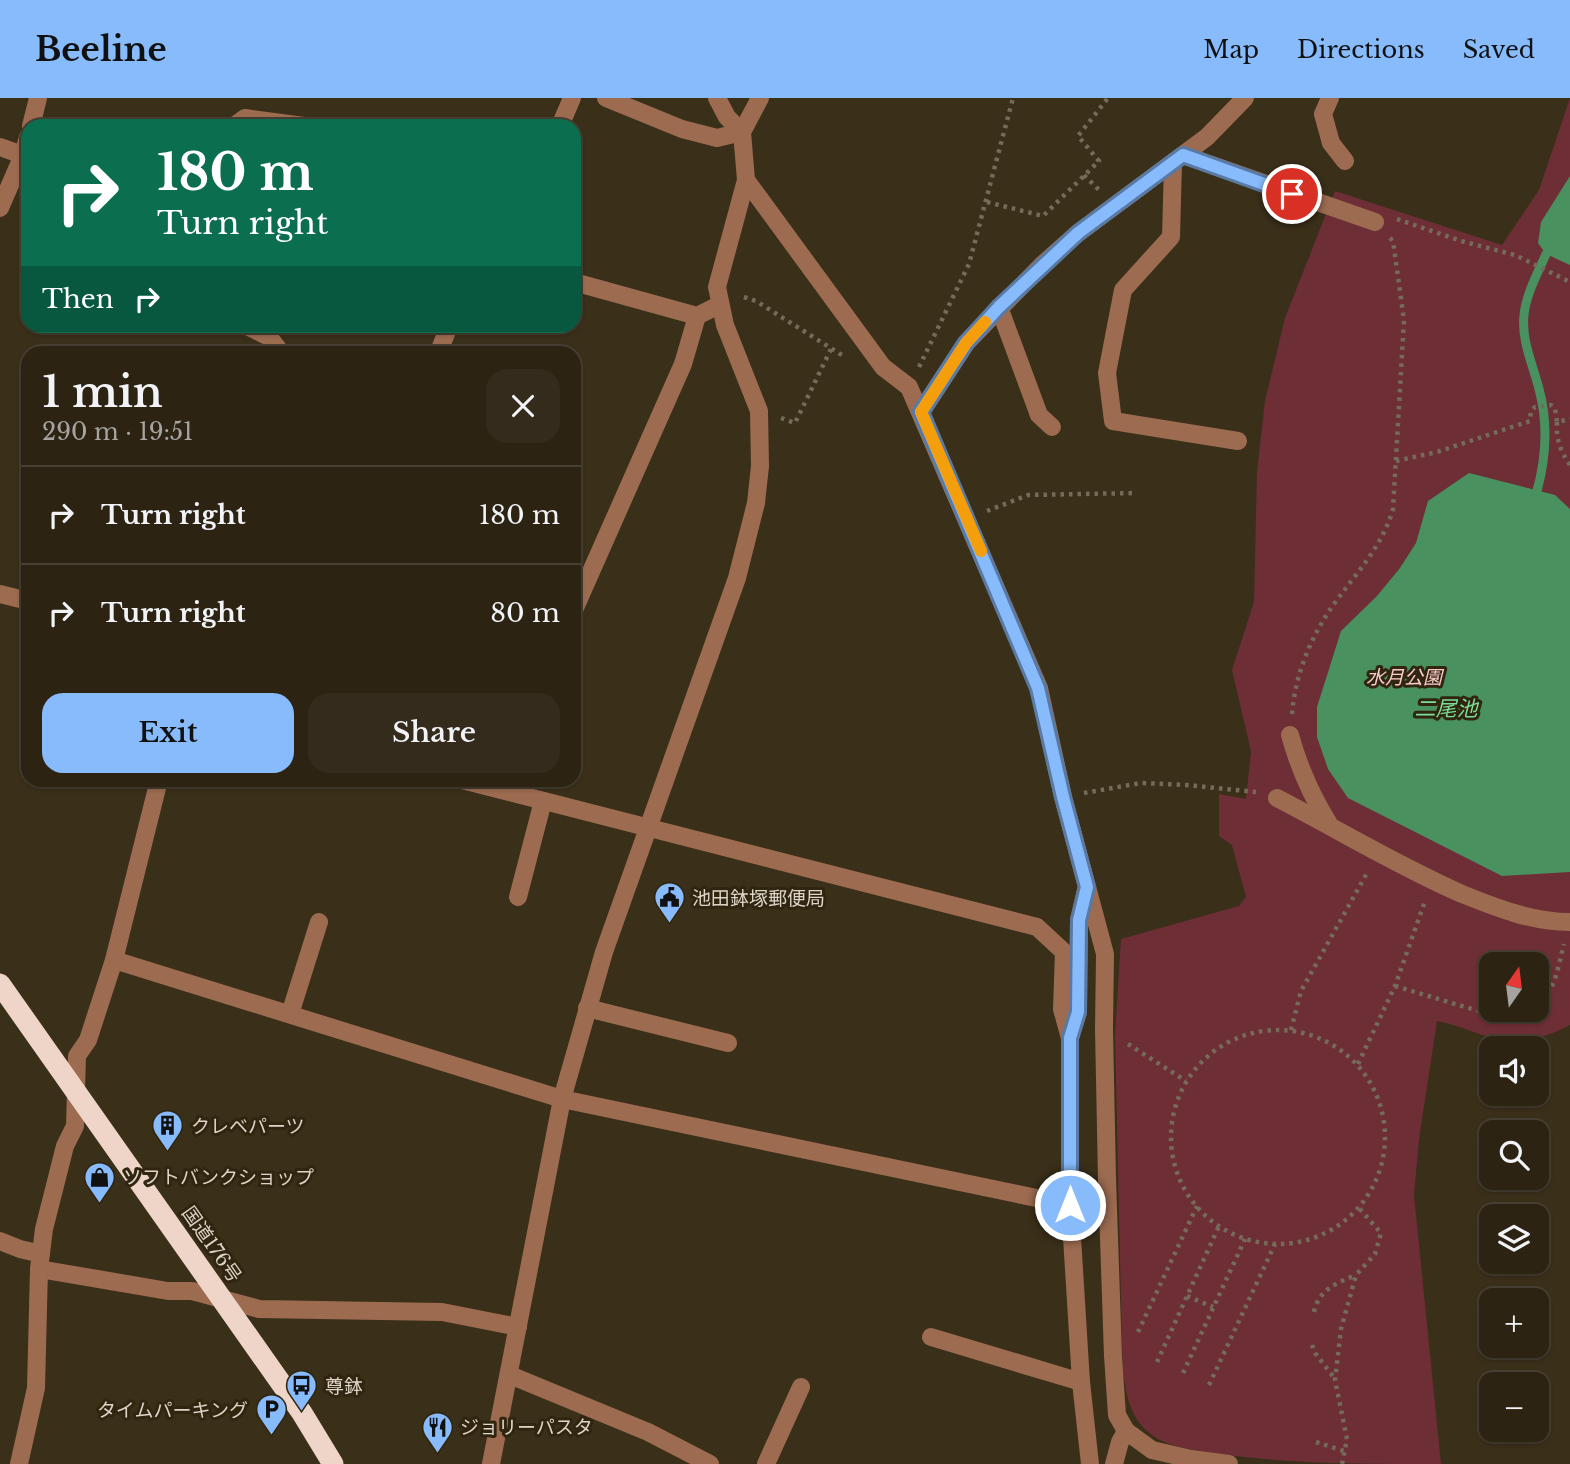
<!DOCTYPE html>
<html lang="en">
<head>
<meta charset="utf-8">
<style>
  body { margin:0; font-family:"Libre Baskerville","Noto Sans JP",serif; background:#342b1c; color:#f1f3f6; height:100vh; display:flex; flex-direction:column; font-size:26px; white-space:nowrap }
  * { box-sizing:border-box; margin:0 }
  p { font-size:23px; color:#a6a4a0 }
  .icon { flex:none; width:38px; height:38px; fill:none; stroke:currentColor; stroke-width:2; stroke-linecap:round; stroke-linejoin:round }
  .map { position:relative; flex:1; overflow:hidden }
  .sheet { position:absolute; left:21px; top:248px; width:560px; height:441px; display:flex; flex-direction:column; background:#2c2313; border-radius:21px; box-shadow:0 2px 5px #0004,0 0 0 2px #484033 }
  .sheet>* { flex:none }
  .guide { position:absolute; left:21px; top:21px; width:560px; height:214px; border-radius:21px; box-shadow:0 2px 5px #0004,0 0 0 2px #484033; background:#0b6e4f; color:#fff; overflow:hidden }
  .needle { width:46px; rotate:14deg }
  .tools { position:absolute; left:1479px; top:854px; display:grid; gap:14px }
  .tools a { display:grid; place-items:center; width:70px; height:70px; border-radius:14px; background:#2c2313; box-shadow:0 2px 5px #0004,0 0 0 2px #484033; font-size:35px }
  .pin { position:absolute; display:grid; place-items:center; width:60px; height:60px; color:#fff; margin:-30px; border:4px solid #fff; border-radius:50%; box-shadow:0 2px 7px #0007 }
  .me { position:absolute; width:77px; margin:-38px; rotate:0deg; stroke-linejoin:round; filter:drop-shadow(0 0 5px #0008) }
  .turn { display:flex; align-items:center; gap:24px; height:147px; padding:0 21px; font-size:32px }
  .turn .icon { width:91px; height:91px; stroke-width:2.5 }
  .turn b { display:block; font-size:49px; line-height:60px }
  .then { display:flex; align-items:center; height:66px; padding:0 21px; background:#0003; gap:14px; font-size:26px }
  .round { display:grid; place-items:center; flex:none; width:74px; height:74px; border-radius:21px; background:#342b1c }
  .headline { display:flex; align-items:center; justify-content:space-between; height:119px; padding:0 21px }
  h1 { font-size:42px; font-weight:600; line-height:52px }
  .button { display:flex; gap:14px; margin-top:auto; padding:14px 21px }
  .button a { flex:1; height:80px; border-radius:21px; background:#87bbfc; color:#111; font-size:28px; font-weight:600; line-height:80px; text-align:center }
  .button a+a { background:#342b1c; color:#f1f3f6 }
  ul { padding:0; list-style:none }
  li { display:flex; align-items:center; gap:21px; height:98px; padding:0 21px; border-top:2px solid #484033 }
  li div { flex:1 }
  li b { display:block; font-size:26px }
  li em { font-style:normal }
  header { display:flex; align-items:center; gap:42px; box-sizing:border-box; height:98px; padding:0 35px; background:#87bbfc; color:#111 }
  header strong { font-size:33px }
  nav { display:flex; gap:38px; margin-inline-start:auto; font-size:24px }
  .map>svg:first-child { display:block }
</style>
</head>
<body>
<header>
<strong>Beeline</strong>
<nav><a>Map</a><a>Directions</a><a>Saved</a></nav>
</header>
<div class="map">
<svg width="1570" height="1366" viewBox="0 0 1570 1366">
  <rect width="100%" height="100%" fill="#3a2f19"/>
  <!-- green -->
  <path fill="#6e2e36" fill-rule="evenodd" d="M1570 0V927C1551 937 1528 945 1506 942 1483 940 1460 927 1437 923L1419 1041 1414 1097 1441 1366C1363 1366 1288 1366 1212 1355 1189 1351 1165 1349 1147 1333 1124 1313 1123 1276 1122 1248L1115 937 1121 841 1239 808 1246 799 1232 747 1219 738V696L1246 701 1251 653 1232 572 1254 504 1257 374 1265 303 1285 220 1335 93 1502 147 1539 92ZM1491 866H1536V912H1491Z"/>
  <!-- water -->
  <g fill="#49915f">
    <path d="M1570 78V167L1546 156 1538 145 1541 124Z"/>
    <path d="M1469 375 1555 397 1570 411V774L1502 778 1348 700 1328 671 1317 639V609L1341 533 1377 498 1400 470 1416 445 1428 403Z"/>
  </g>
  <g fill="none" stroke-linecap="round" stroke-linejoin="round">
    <!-- stream -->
    <path stroke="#49915f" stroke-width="9" d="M1537 393C1546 360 1548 324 1539 291 1533 267 1521 242 1524 217 1526 196 1538 175 1546 156"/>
    <!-- path -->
    <g stroke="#756b59" stroke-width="4.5" stroke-dasharray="3.5 5" stroke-linecap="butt">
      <path d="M1084 77 1099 92"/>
      <path d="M987 104 1043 118 1099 63 1078 38 1108 0"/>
      <path d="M1397 121 1461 143 1515 157 1570 184"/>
      <path d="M744 199 756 203 845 259"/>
      <path d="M919 269 969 166 1013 0"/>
      <path d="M781 320 795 325 831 251"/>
      <path d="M1557 324C1556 342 1560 352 1570 367"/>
      <path d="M1396 363 1437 354 1530 323 1531 313 1535 309 1551 307 1555 310 1557 324 1570 321"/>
      <path d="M987 413 1028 397 1136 395"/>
      <path d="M1292 616C1295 577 1311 538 1334 506 1357 474 1382 449 1393 411L1404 222 1393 143 1390 140"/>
      <path d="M1084 695 1141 685 1186 687 1256 694"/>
      <path d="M1395 888 1502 920 1520 918 1530 912"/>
      <path d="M1536 908C1556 893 1558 868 1564 846"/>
      <circle cx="1278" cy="1039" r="107"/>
      <path d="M1291 932 1301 893 1367 775"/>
      <path d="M1128 946 1186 983"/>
      <path d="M1358 966 1395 888 1425 803"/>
      <path d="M1187 1198 1213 1209"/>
      <path d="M1314 1214C1319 1191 1337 1185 1356 1177"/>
      <path d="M1138 1234 1197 1108"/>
      <path d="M1312 1247 1315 1255 1335 1281"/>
      <path d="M1157 1264 1219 1128"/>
      <path d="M1183 1275 1245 1141"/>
      <path d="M1209 1287 1275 1146"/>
      <path d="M1316 1344 1344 1353"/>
      <path d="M1342 1366 1347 1341 1335 1282 1341 1231 1356 1177 1375 1156 1381 1135 1359 1110"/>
    </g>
    <!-- minor -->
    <g stroke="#9c6b50" stroke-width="18">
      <path d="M606 0 682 31 717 40 742 34"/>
      <path d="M717 0 727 19 742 34"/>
      <path d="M1330 0 1323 16 1331 45 1345 63"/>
      <path d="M31 28 38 0"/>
      <path d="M234 28 245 20 304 28"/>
      <path d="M560 28 572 0"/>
      <path d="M0 49 28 59"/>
      <path d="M1183 57 1375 124"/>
      <path d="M1173 65 1171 139 1123 192 1107 275 1113 323 1238 343"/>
      <path d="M746 82 883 269 909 289 1039 590 1063 699 1105 856 1104 931 1107 1081 1113 1258 1117 1317 1126 1333 1152 1352 1191 1361 1229 1366"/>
      <path d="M0 110 23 57 28 39"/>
      <path d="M574 184 697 218"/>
      <path d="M999 209 1039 317 1052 329"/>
      <path d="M247 228 269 239 282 256"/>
      <path d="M438 256 449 228"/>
      <path d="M921 314 966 245 1042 167 1078 135 1207 39 1245 0"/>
      <path d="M0 496 28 503"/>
      <path d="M574 512 683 266 697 218 719 207"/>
      <path d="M1290 637C1299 670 1311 697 1329 726"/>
      <path d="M462 682 1037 829 1064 854 1062 911 1070 940V1107L1081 1284 1090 1366"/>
      <path d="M1277 700C1339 732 1398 768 1462 796 1497 810 1532 824 1570 824"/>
      <path d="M518 799 543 703"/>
      <path d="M114 862 562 1001 1070 1107"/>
      <path d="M587 910 728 945"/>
      <path d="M290 916 319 824"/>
      <path d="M1070 940 1078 914 1079 822 1086 792"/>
      <path d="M0 1143 20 1151 41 1156"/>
      <path d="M39 1171 168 1193H192L259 1211 442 1214 518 1229"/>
      <path d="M931 1239 1081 1284"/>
      <path d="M510 1277 648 1334 710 1366"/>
      <path d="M19 1366 36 1290 39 1171 44 1131 65 1048 75 1028 77 958 88 942 114 862 159 682"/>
      <path d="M491 1366 562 1001 604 854 737 480 756 405 760 368 759 313 725 227 717 189 746 82 742 34 760 0"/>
      <path d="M766 1366 801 1289"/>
      <path d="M1114 1366 1120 1344 1126 1333"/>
    </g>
    <!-- highway -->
    <path stroke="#eed5c8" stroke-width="21" d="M0 886 302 1315 333 1366"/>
  </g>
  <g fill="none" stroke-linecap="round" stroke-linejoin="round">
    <defs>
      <path id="route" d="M1070 1107V940L1078 914 1079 822 1087 789 1063 699 1038 590 921 314 966 245 999 209 1078 135 1183 57 1292 96"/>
    </defs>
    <!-- route casing -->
    <use href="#route" stroke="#587aa4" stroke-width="18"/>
    <!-- route -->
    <use href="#route" stroke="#87bbfc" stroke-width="12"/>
    <!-- slow -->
    <path stroke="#f59e0b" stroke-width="12" d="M981 453 921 314 966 245 985 224"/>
  </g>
  <!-- icons -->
  <defs>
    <symbol id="civic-pin" viewBox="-11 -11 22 30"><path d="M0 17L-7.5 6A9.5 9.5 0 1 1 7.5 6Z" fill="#87bbfc" stroke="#30250f"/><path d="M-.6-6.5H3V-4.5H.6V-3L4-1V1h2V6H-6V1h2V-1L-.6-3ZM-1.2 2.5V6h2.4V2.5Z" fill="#111"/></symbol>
    <symbol id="building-pin" viewBox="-11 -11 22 30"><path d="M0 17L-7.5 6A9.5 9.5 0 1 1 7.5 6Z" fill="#87bbfc" stroke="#30250f"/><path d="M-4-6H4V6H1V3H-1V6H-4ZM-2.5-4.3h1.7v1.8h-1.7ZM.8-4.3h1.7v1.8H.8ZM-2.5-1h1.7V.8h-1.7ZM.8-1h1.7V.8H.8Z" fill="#111"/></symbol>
    <symbol id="shop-pin" viewBox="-11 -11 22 30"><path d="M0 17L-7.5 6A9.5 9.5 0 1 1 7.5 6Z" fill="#87bbfc" stroke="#30250f"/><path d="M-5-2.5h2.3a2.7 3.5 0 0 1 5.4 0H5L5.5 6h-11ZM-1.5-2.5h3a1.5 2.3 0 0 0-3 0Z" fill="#111"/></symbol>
    <symbol id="bus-pin" viewBox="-11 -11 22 30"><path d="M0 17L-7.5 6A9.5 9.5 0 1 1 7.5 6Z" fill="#87bbfc" stroke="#30250f"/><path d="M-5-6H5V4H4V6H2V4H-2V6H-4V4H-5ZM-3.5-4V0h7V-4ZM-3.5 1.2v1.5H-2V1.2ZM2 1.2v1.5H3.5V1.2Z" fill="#111"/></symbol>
    <symbol id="parking-pin" viewBox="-11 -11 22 30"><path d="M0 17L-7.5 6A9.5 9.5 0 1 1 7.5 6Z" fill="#87bbfc" stroke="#30250f"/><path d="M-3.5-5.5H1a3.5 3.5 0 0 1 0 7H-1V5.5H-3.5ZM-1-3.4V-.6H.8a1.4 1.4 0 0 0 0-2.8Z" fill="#111"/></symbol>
    <symbol id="restaurant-pin" viewBox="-11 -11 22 30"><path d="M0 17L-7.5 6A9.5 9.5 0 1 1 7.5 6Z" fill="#87bbfc" stroke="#30250f"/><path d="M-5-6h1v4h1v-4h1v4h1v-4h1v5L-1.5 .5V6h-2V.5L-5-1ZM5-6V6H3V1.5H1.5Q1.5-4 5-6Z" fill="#111"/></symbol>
  </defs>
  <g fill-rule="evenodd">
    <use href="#civic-pin" x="652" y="782" width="35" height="47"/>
    <use href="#building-pin" x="150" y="1010" width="35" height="47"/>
    <use href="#shop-pin" x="82" y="1062" width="35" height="47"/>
    <use href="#bus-pin" x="284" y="1270" width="35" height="47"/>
    <use href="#parking-pin" x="254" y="1294" width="35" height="47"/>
    <use href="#restaurant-pin" x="420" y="1312" width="35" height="47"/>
  </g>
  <g text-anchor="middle" stroke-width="6" stroke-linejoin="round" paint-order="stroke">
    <!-- park labels -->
    <g font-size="19" font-style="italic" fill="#f9cacc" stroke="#30250f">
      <text x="1404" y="586">水月公園</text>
    </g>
    <!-- poi labels -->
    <g font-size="19" fill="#dbd4c7" stroke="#30250f" text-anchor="start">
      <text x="692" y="807">池田鉢塚郵便局</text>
      <text x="191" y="1035">クレベパーツ</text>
      <text x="123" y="1086">ソフトバンクショップ</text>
      <text x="325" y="1295">尊鉢</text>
      <text x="248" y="1319" text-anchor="end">タイムパーキング</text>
      <text x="460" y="1336">ジョリーパスタ</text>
    </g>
    <!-- street labels -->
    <g font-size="19" fill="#dbd4c7" stroke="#30250f">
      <text transform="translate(212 1146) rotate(55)" y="7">国道176号</text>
    </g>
    <!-- water labels -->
    <g font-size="21" font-style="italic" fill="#7bdd98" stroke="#30250f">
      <text x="1446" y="618">二尾池</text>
    </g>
  </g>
</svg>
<div class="tools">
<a><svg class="needle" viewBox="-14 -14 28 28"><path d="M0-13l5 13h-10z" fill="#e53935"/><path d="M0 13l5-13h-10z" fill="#a6a4a0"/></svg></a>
<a><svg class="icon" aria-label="sound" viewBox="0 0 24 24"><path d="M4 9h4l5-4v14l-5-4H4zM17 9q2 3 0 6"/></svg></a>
<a><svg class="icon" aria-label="search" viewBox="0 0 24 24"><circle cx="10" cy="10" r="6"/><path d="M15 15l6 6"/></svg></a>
<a><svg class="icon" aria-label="layers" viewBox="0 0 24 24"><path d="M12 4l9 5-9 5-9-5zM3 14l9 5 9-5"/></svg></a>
<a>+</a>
<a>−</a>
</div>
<div class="pin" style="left:1292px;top:96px;background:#d93025"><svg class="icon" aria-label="arrive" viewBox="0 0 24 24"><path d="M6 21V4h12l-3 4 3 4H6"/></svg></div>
<svg class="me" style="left:1070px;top:1107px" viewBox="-20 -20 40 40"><circle r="17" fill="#87bbfc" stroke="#fff" stroke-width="3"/><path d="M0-11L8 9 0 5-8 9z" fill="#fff"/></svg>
<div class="guide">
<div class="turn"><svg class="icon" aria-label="right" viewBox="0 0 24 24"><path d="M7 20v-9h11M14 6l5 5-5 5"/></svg><div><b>180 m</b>Turn right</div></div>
<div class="then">Then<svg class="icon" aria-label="right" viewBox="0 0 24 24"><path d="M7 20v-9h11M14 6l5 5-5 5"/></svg></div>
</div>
<section class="sheet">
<div class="headline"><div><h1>1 min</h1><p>290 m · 19:51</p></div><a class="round"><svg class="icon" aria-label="close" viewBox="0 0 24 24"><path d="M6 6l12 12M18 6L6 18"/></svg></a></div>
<ul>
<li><svg class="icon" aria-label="right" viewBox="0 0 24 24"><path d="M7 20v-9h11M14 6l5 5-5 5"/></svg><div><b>Turn right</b></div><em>180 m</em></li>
<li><svg class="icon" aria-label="right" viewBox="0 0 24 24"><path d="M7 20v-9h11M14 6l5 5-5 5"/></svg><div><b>Turn right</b></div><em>80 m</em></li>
</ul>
<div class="button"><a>Exit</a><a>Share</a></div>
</section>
</div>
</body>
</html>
